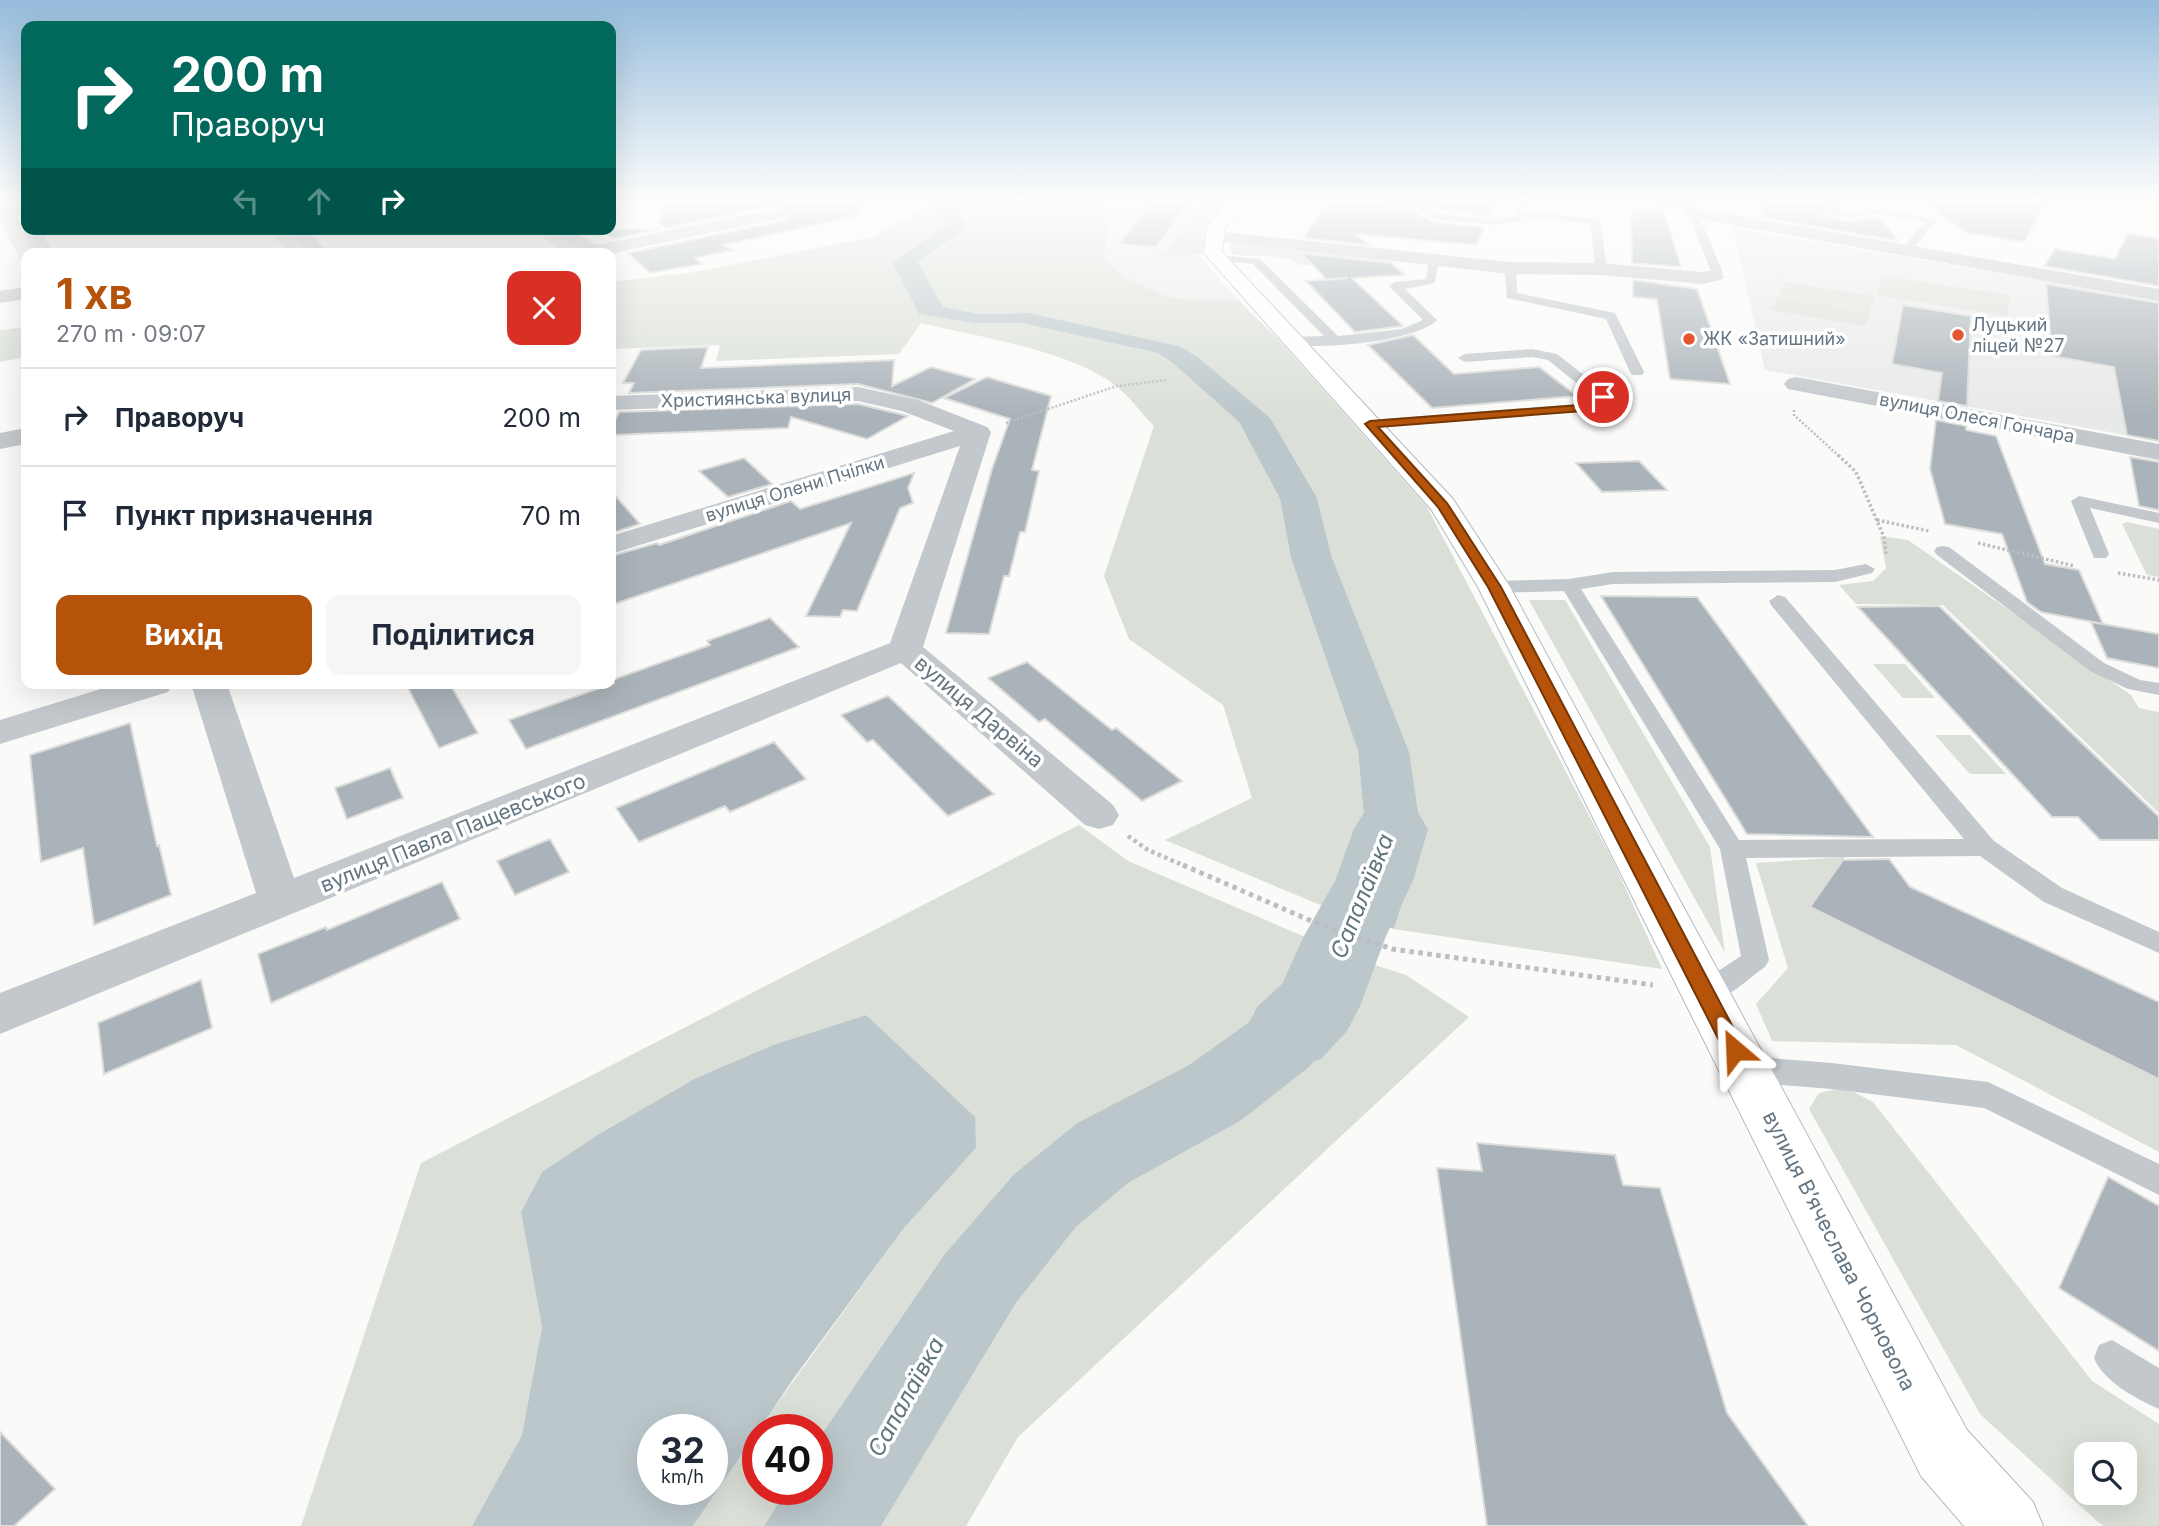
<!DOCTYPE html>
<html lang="uk">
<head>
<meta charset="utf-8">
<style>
  body { margin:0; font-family:Inter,sans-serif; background:#f6f6f7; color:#1f2937; height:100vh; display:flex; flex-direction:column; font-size:26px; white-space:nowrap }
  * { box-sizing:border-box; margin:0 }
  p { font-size:23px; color:#747a83 }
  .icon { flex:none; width:38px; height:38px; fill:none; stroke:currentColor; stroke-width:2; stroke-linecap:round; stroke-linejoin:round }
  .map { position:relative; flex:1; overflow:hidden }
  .details { position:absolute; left:21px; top:248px; width:595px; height:441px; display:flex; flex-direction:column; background:#fff; border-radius:14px; box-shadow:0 7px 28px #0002 }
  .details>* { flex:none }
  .banner { position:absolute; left:21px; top:21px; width:595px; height:214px; border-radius:14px; box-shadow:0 7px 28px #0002; background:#00695c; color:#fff; overflow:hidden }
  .buttons { position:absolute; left:2074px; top:1442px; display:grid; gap:14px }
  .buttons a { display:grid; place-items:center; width:63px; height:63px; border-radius:14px; background:#fff; box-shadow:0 7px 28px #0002; font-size:35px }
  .speed { position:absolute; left:637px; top:1414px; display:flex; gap:14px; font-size:35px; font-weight:700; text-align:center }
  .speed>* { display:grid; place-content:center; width:91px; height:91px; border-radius:50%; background:#fff; box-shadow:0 7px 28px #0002; line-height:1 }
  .speed small { font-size:18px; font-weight:400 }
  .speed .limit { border:10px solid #d22; background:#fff; color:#111 }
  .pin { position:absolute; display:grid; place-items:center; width:60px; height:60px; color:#fff; margin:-30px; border:4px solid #fff; border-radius:50%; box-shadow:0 2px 7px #0007 }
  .me { position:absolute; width:77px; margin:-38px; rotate:334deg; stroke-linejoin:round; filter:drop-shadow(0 0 5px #0008) }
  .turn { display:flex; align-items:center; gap:24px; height:147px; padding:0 35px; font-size:32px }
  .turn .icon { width:91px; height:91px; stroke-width:2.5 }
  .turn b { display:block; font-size:49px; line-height:60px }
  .lanes { display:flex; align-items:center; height:66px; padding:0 35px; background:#0003; justify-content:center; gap:35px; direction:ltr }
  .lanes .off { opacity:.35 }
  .round { display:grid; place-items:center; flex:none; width:74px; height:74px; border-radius:14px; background:#f6f6f7 }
  .headline { display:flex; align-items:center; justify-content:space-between; height:119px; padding:0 35px }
  h1 { font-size:42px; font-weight:700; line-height:52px; color:#b45309 }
  .button { display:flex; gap:14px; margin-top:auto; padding:14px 35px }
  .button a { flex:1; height:80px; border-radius:14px; background:#b45309; color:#fff; font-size:28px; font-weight:700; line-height:80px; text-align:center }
  .button a+a { background:#f6f6f7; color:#1f2937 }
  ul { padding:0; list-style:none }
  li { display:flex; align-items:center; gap:21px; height:98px; padding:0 35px; border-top:2px solid #e0e1e3 }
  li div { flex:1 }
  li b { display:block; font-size:26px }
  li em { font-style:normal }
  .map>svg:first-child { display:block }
</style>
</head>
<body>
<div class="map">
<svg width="2159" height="1526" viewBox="0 0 2159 1526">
  <rect width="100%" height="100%" fill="#fafaf8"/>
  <!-- built -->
  <g fill="#e8e9e9">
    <path d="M1111 201H1222L1197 226V254L1239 301 1170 298 1124 277 1104 259Z"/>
    <path d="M1733 228 2159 300V441L1765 370Z"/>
  </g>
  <!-- green -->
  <g fill="#dadfd7" fill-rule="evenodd">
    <path d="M921 201H934L935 213 945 226 892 262 919 314 973 323H1021L1158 353 1173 362 1239 422 1280 499 1291 558 1358 751 1365 828 1330 909 1165 840 1252 798 1223 705 1129 639 1104 576 1154 426C1143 415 1133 401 1121 390 1078 351 978 337 921 323L899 354 716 361 720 345 611 349V282L695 272 873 237 926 208Z"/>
    <path d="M956 201H1111L1104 259 1124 277 1170 298 1239 301 1279 340 1427 507 1615 865 1662 969 1394 929 1422 839 1332 558 1317 498 1179 346 1029 313 980 314 943 307 918 262 969 226 957 212Z"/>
    <path d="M1201 201H1232L1205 231 1203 254 1155 255 1168 250Z"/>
    <path d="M15 212 36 254H26V272L0 218V214Z"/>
    <path d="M266 229H286L313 254H291Z"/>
    <path d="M530 229H547L585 251 491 254 561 249Z"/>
    <path d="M1236 243 1395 260 1300 265C1283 251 1253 259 1231 254L1229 244Z"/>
    <path d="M1882 276 2009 295 2008 316 1876 295Z"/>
    <path d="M1785 282 1874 296 1870 310 1778 295Z"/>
    <path d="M1778 296 1870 311 1866 326 1771 310Z"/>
    <path d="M26 327V357L0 362V330Z"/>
    <path d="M2127 522 2159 529V577L2147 575 2122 524Z"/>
    <path d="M1880 536 1908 540 2131 695 2139 708 2159 712V813L1943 605 1856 604 1839 585 1873 581 1886 568Z"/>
    <path d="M1529 600H1565L1710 847 1725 953Z"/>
    <path d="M1873 664H1905L1935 698H1903Z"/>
    <path d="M1935 735H1970L2006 774H1970Z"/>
    <path d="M1079 825 1128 861 1319 943 1249 1022 1189 1065 1077 1123 1014 1174 944 1255 817 1441V1430H758L904 1228 976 1148 866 1015 773 1045 696 1078 599 1134 542 1172 521 1212 542 1327 522 1435 472 1526H301L421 1163Z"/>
    <path d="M1845 857 1810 907 2159 1079V1152L1956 1045 1772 1041 1756 1004 1788 968 1756 863Z"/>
    <path d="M1375 965 1406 975 1469 1017 1018 1437 966 1526H881L1016 1303 1076 1227 1128 1183 1240 1121 1353 1015Z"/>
    <path d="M1844 1087 1873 1102 2092 1381 2159 1424V1526H2104L2099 1523 1980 1414 1809 1109 1819 1093ZM2086 1454H2124V1493H2086Z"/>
    <path d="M758 1431V1489H787L764 1526H693Z"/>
  </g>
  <!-- water -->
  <g fill="#bbc7cb" fill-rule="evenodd">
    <path d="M934 201H956L957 212 969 226 918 262 943 307 980 314 1029 313 1179 346 1199 358 1270 418 1317 498 1332 558 1409 752 1422 839 1394 929 1330 909 1365 828 1358 751 1291 558 1280 499 1239 422 1173 363 1158 353 1021 323H973L919 314 892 262 945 226 935 213Z"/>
    <path d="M1319 943 1375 965 1353 1015 1309 1067 1240 1121 1128 1183 1076 1227 1016 1303 881 1526H764L787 1489H817V1441L944 1255 1014 1174 1077 1123 1189 1065 1249 1022Z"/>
    <path d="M866 1015 975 1117 976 1148 904 1228 794 1378 693 1526H472L522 1435 542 1327 521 1212 542 1172 599 1134 696 1078 773 1045ZM653 1430H712V1489H653Z"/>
  </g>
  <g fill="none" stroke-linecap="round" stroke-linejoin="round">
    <!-- river -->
    <path fill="#bbc7cb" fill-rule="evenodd" d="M1391 803 1417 811 1428 829 1413 881 1386 936 1360 1006 1347 1031 1321 1059 1289 1070 1257 1059 1244 1033 1257 1007 1282 984 1304 936 1335 881 1354 829 1365 811Z"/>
  </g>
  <!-- building -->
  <g fill="#aab3b9" stroke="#dcdcda" stroke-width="2">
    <path d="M664 201H860L862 215 724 245 733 250 695 258 702 264 650 273 628 253 787 220 790 214 779 205 666 228 659 225Z"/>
    <path d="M1153 201H1191L1156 247 1118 244Z"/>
    <path d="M1328 201H1353L1417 212 1433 222 1484 227 1476 245 1356 234 1368 245 1303 238Z"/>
    <path d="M1423 201H1495L1489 216 1437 210Z"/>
    <path d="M1764 201H1833L1824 208 1823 216 1849 221 1880 217 1898 241 1762 217Z"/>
    <path d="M1922 201H2047L2024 242 1966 233Z"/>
    <path d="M1631 208 1664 211 1681 267 1632 263Z"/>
    <path d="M602 229H661L612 239Z"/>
    <path d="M2128 233 2159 238V286L2044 266 2055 249 2115 259Z"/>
    <path d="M1301 253 1391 263 1405 275 1352 278 1403 326 1355 332 1306 281 1348 278 1327 280Z"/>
    <path d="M1633 280 1697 289 1730 384 1670 379 1657 299 1633 297Z"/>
    <path d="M2046 284 2159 303V441L2127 435 2114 367 2052 356Z"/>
    <path d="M1903 305 1971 316 1967 406 1938 401 1942 373 1892 364Z"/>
    <path d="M1413 335 1454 374 1539 367 1577 396 1432 408 1368 345Z"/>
    <path d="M708 347 701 368 894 360 892 386 931 367 975 379 932 403 858 384 629 393 634 383H623L641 350Z"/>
    <path d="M987 377 1051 396 1032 470 1039 471 1025 532H1020L1009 576H1004L989 634 946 633 992 469 1010 419 944 398Z"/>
    <path d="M858 404 908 416 867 439 791 417 788 428 611 435V429L619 412Z"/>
    <path d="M1936 420 1966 426V430L1996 436 2045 564 2079 570 2103 624 2041 612 2027 602 2002 534 1945 524 1930 469Z"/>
    <path d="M2130 457 2159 462V510L2139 506Z"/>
    <path d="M744 458 772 484 728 497 699 471Z"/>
    <path d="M1639 461 1667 490 1602 492 1576 463Z"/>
    <path d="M914 473 908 488 913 503 900 508 857 611 843 610 840 617 806 616 851 523 611 605V556L657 543 659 545 791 501 800 509Z"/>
    <path d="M611 491 640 524 611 533Z"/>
    <path d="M1601 596 1697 597 1873 837 1747 834Z"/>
    <path d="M1939 606 2159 817V840H2100L2078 817H2052L1858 607Z"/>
    <path d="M770 618 799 647 526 749 509 720 611 684 614 683 612 680 710 645 707 641Z"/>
    <path d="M2091 622 2159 634V668L2107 658Z"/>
    <path d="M1027 662 1112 730 1116 728 1182 781 1142 801 1045 719 1039 722 988 678Z"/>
    <path d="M406 684H450L478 733 439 748Z"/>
    <path d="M888 696 953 757 994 794 948 816 873 740 867 742 841 715Z"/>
    <path d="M130 723 157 846 159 845 171 895 94 925 83 848 41 862 30 755Z"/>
    <path d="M774 742 806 779 730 812 725 806 639 842 616 808Z"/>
    <path d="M390 768 403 798 347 819 335 788Z"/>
    <path d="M550 839 569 872 515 895 497 861Z"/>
    <path d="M1889 859 1910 887 2159 1002V1079L1810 907 1843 860Z"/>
    <path d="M442 882 460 919 271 1003 258 954 326 927 327 930Z"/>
    <path d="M201 980 212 1028 104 1074 98 1023Z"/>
    <path d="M1477 1143 1615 1155 1623 1185 1660 1188 1727 1413 1808 1526H1487L1437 1168 1482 1171Z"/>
    <path d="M2108 1177 2159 1206V1351L2059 1288Z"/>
    <path d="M0 1432 55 1489 14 1526H0Z"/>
  </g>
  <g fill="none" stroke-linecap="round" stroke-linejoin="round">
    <defs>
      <path id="secondary" d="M1231 201H1249L1225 227 1222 252 1453 499 1510 587 1967 1430 2033 1502 2043 1526H1964L1921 1476 1478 587 1431 509 1204 253 1207 226Z"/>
    </defs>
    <!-- secondary casing -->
    <use href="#secondary" stroke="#b3babf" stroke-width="2"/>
    <!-- path-far3 -->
    <g stroke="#bbbfc2" stroke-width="2.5" stroke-dasharray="2 2" stroke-linecap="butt">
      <path d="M1794 410V415L1840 457"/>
      <path d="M1006 423 1117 386 1166 380"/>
    </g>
    <!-- path-far2 -->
    <g stroke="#bbbfc2" stroke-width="3.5" stroke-dasharray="2.5 2.5" stroke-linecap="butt">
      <path d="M1838 455 1856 472 1884 537 1886 554"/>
      <path d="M1877 520 1929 531"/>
      <path d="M1978 543 2075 566"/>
      <path d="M2118 573 2159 580"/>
    </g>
    <!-- path-far1 -->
    <path stroke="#bbbfc2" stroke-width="4.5" stroke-dasharray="3.5 3.5" stroke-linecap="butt" d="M1128 836 1148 850 1187 867"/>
    <!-- path -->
    <path stroke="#bbbfc2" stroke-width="5" stroke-dasharray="4.5 4.5" stroke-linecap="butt" d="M1183 865 1316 923 1392 949 1653 985"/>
    <!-- lane -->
    <g fill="#c3c8cc" fill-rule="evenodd">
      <path d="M1355 201 1421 203 1436 213 1495 219 1512 217 1517 201H1527L1524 211 1600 219 1607 269 1601 272 1595 269 1591 224 1522 216 1520 221 1495 225 1433 219 1418 209Z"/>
      <path d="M1838 201 1849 202 1838 210 1849 212 1877 208 1937 220 1910 252 1906 253 1901 250 1925 222 1877 214 1849 218 1825 214V210Z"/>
      <path d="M1693 210 1698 213 1723 273 1718 278 1708 276 1711 272 1688 213Z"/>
      <path d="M1217 255 1260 259 1338 336 1402 329 1423 320 1389 286 1395 282 1426 279 1429 261 1439 259 1435 283 1405 289 1437 320C1416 342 1318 350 1288 344V338L1293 337 1324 336 1253 264 1213 260V256Z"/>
      <path d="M1510 265 1516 268 1517 293 1615 313 1644 372 1642 375H1632L1630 372 1606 319 1507 298 1504 268Z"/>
      <path d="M1532 349 1557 354 1608 394 1610 397 1601 410 1370 428 1363 424 1370 420 1592 403 1595 398 1548 360 1532 357 1465 362 1458 358 1465 354Z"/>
      <path d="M2079 496 2159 513V523L2090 508 2109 554 2106 558H2094L2071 501Z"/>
      <path d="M1943 546 1949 547 2104 663 2140 680 2159 683V695L2128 689 2090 671 1937 555 1934 551 1937 547Z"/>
      <path d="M1866 564 1875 569 1872 573 1835 582 1613 584 1581 589 1739 840 1964 839 1771 605 1769 601 1778 595 1785 597 1994 841 2062 888 2159 932V953L2044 902 1980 856 1746 858 1769 960 1765 967C1746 980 1720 1008 1697 1001L1693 993 1697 985 1741 956 1720 849 1564 591 1494 593 1485 587 1494 581 1569 579 1613 572 1835 570Z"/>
      <path d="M1744 1056 1832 1063 1988 1082 2159 1164V1195L1984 1108 1832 1089 1744 1082 1733 1078 1729 1069 1733 1060Z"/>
      <path d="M2112 1340 2159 1368V1409C2136 1399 2103 1381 2094 1358L2099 1345Z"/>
    </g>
    <!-- street -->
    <g fill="#c3c8cc" fill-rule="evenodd">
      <path d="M1644 201H1696L1700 209 2159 289V301L1693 218 1687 217 1683 208 1652 206Z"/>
      <path d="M26 204V214L0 218V208Z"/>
      <path d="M780 208 788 213 786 217 609 254H572L577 249 547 229H569L596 245Z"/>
      <path d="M26 225V229H41L53 254H35L23 229Z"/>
      <path d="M285 229H305L331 254H311Z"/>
      <path d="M1214 231 1510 262 1601 263 1702 272 1714 270 1724 276 1721 280 1702 284 1601 275 1510 274 1208 240 1205 236Z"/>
      <path d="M26 287V299L0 303V291Z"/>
      <path d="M1796 377 2159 444V460L1788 389 1784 384 1788 379Z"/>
      <path d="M858 387 918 400 987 427 991 432 923 647 1113 805 1119 815 1113 825 1099 829 1085 825 901 663 0 1034V993L256 893 191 684H227L294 878 890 643 960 446 611 554V536L954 431 902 411 858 401 611 410V396Z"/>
      <path d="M26 428V444L0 449V433Z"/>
      <path d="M117 684H173L168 692 0 744V720Z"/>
    </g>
    <!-- secondary -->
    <use href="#secondary" fill="#fff" fill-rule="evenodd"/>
  </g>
  <!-- sky -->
  <linearGradient id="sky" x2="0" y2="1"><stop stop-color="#96bcdc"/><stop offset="0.48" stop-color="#fdfdfc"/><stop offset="1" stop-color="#fdfdfc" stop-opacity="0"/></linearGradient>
  <rect width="2159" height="415" fill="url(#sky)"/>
  <!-- route -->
  <path fill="#b45309" stroke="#753606" stroke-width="2" d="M1600 394 1608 397 1596 410 1378 427 1447 503 1501 587 1745 1050 1742 1056 1735 1059 1727 1056 1488 587 1438 507 1365 424 1370 421 1593 404Z"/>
  <!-- markers -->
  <g fill="#e4572e" stroke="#fff" stroke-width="2.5">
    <circle cx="1958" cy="335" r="7"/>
    <circle cx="1689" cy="339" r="7"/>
  </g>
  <g text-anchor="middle" stroke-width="7" stroke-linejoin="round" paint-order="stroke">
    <!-- far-poi labels -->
    <g font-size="18" fill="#657683" stroke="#fff" text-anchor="start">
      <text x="1972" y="331">Луцький<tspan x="1972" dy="21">ліцей №27</tspan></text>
      <text x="1703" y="345">ЖК «Затишний»</text>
    </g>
    <!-- far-street labels -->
    <g font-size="18" fill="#657683" stroke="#fff">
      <text transform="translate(756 398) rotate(-2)" y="6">Християнська вулиця</text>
      <text transform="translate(1977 418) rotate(11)" y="6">вулиця Олеся Гончара</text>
      <text transform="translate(795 489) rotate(-17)" y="6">вулиця Олени Пчілки</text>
    </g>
    <!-- street labels -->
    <g font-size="21" fill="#657683" stroke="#fff">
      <text transform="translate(979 712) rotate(40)" y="7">вулиця Дарвіна</text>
      <text transform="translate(453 833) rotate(-22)" y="7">вулиця Павла Пащевського</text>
      <text transform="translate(1839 1251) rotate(63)" y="7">вулиця Вʼячеслава Чорновола</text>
    </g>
    <!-- water labels -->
    <g font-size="23" font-style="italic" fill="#60757c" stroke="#fff">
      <text transform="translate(1362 896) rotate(-68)" y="8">Сапалаївка</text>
      <text transform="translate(906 1397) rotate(-61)" y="8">Сапалаївка</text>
    </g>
  </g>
</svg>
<div class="buttons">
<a><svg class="icon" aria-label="search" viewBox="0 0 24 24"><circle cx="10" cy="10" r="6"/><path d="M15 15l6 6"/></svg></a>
</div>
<div class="speed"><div>32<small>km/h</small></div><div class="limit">40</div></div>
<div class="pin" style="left:1603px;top:397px;background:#d93025"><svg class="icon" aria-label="arrive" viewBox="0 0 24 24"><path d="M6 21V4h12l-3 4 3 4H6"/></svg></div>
<svg class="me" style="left:1735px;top:1050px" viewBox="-20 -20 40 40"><path d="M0-17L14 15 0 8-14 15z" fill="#b45309" stroke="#fff" stroke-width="4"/></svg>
<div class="banner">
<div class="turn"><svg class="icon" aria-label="right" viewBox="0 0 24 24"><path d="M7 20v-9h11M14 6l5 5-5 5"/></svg><div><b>200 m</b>Праворуч</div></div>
<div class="lanes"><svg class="icon off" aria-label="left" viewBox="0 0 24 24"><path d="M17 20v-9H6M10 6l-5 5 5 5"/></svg><svg class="icon off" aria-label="ahead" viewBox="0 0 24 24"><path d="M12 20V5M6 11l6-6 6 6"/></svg><svg class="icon" aria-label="right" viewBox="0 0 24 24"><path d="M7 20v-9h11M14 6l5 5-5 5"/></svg></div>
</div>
<section class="details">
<div class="headline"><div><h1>1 хв</h1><p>270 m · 09:07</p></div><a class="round" style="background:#d93025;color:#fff"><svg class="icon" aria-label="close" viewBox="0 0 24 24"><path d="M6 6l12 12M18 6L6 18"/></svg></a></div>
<ul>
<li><svg class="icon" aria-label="right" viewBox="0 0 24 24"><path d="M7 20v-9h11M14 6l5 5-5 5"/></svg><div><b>Праворуч</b></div><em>200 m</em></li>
<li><svg class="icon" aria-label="arrive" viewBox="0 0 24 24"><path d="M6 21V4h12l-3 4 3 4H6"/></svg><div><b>Пункт призначення</b></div><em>70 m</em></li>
</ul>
<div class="button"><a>Вихід</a><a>Поділитися</a></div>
</section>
</div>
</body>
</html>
